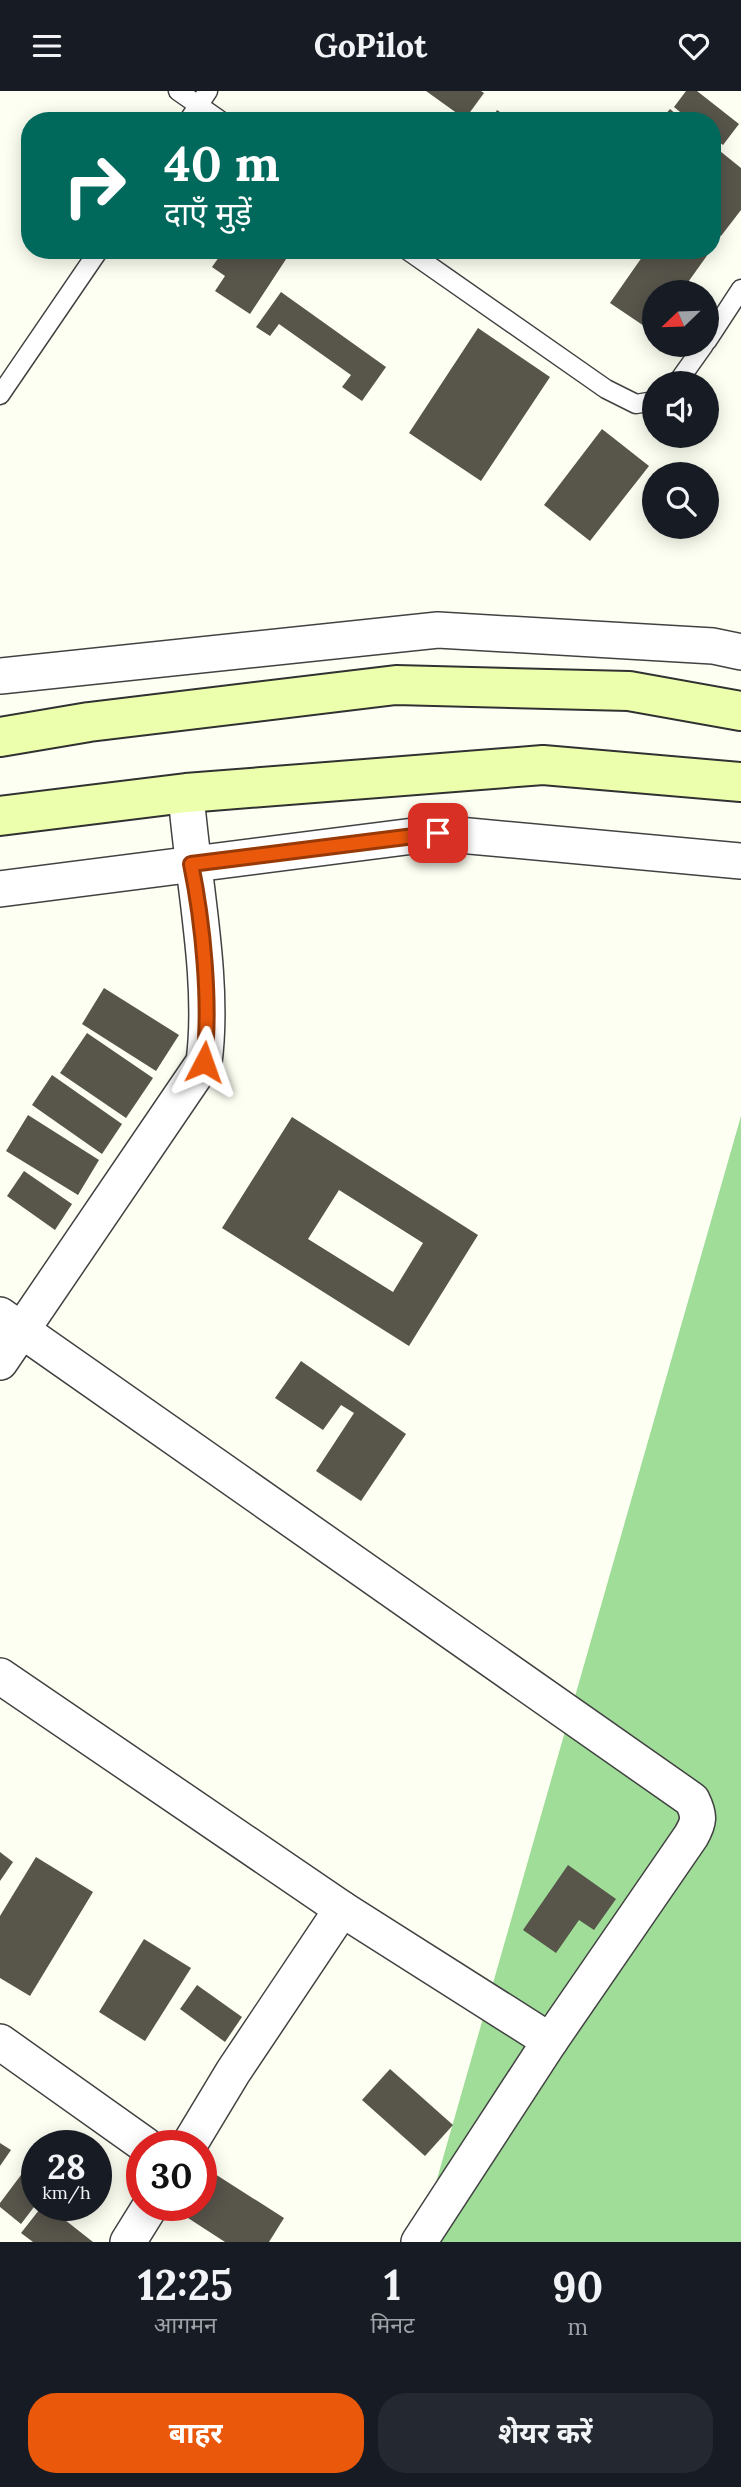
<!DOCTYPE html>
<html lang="hi">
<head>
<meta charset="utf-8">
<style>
  body { margin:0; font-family:Lora,"Noto Sans Devanagari",serif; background:#242831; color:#f1f3f6; height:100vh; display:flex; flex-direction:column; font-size:26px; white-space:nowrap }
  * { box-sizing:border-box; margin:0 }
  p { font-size:23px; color:#9ea1a6 }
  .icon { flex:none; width:38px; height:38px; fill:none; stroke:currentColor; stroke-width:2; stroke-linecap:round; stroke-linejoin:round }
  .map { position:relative; height:2151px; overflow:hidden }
  .panel { display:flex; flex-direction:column; background:#171b24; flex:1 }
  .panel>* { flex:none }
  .banner { position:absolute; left:21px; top:21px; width:700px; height:147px; border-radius:28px; box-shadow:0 4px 18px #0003; background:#00695c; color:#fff; overflow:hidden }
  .needle { width:46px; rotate:247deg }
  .buttons { position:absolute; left:642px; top:189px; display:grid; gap:14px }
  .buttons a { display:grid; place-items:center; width:77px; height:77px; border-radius:50%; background:#171b24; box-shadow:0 4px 18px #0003; font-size:35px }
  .speed { position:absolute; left:21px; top:2039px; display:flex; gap:14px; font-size:35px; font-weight:700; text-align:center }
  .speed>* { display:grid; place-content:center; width:91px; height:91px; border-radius:50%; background:#171b24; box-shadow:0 4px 18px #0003; line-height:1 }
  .speed small { font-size:18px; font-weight:400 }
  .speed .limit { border:10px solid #d22; background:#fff; color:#111 }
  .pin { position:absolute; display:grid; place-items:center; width:60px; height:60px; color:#fff; margin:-30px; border-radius:14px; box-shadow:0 4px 10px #0006 }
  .me { position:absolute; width:77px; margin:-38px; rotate:4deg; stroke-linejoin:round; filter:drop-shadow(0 0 5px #0008) }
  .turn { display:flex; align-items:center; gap:24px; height:147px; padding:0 28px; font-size:32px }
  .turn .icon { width:91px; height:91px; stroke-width:2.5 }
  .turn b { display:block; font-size:49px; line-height:60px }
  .eta { display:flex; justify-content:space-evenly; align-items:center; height:119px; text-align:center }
  .eta b { font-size:42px; font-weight:700; line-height:49px }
  .action { display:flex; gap:14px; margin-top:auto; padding:14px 28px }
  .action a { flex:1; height:80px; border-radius:28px; background:#ea580c; color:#fff; font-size:28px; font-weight:700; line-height:80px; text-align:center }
  .action a+a { background:#242831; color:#f1f3f6 }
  header { display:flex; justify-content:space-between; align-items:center; height:91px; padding:0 28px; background:#171b24; font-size:32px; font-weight:700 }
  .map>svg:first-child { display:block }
</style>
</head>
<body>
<header><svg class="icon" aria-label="menu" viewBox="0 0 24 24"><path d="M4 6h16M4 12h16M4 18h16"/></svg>GoPilot<svg class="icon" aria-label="heart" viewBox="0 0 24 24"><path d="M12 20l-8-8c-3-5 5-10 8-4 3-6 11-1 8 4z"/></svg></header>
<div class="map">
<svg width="741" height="2151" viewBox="0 0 741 2151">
  <rect width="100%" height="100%" fill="#fdfff2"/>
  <!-- forest -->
  <path fill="#9fdd98" d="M741 1025V2151H419Z"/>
  <!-- building -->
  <g fill="#58554b" fill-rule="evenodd">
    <path d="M426 0H481L484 2 465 28Z"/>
    <path d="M686 0H697L739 33 723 54 712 46V30H691L674 16Z"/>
    <path d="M670 18 684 30H660Z"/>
    <path d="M497 19 514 30H491Z"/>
    <path d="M715 56 741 77V119L721 145 712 138V60Z"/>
    <path d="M224 159H292L250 223 215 200 225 185 212 176Z"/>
    <path d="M647 159H711L681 201H654L653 241 610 212Z"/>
    <path d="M281 201 386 276 362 310 342 296 351 284 279 233 270 245 256 236Z"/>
    <path d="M478 237 550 286 481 390 409 342Z"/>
    <path d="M602 338 649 375 590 450 544 414Z"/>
    <path d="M104 897 179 944 156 980 82 933Z"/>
    <path d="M87 942 153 987 126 1027 60 982Z"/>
    <path d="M52 984 122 1033 102 1063 32 1014Z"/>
    <path d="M28 1024 99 1069 78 1104 6 1060Z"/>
    <path d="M292 1026 478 1144 409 1255 222 1137ZM339 1099 423 1152 393 1201 308 1148Z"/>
    <path d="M24 1080 72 1113 55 1139 7 1105Z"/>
    <path d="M301 1270 406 1343 361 1410 316 1380 354 1322 341 1314 323 1339 275 1307Z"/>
    <path d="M0 1761 13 1771 0 1790Z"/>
    <path d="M36 1766 93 1801 30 1905 0 1887V1825Z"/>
    <path d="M568 1774 616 1808 594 1839 579 1829 556 1862 523 1839Z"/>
    <path d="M144 1848 191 1877 145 1950 99 1921Z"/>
    <path d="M197 1894 242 1926 225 1951 180 1918Z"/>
    <path d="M390 1978 453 2034 425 2065 362 2009Z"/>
    <path d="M0 2052 11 2059 0 2075Z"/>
    <path d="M30 2072 37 2077V2112L21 2133 0 2116V2112Z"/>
    <path d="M215 2083 284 2127 269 2151H225L188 2127 196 2114H201V2106Z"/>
    <path d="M43 2114H46L93 2151H33L21 2142Z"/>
  </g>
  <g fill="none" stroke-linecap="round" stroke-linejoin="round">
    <defs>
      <g id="lane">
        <path d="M178 0 221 30"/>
        <path d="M188 30 208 0"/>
        <path d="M407 159 606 298 636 313 654 310"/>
        <path d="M707 250 741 198"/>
        <path d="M677 292 704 254"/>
        <path d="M0 304 99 159"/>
      </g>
      <g id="street">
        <path d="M0 585 438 539 713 555 741 561"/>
        <path d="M0 798 437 742 741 770"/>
        <path d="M0 1224 692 1709C700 1725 699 1731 691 1745L550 1950 419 2151"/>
        <path d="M0 1271 204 971C215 888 192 785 186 702"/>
        <path d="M0 1585 342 1818 233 1981 189 2054"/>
        <path d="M342 1818 550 1950"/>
        <path d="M0 1951 145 2054"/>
        <path d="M128 2151 151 2114"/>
      </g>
      <g id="secondary">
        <path d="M0 646 89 631 396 594 629 600 741 620"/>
        <path d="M0 725 186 702 543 674 741 691"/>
      </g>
    </defs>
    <!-- lane casing -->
    <use href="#lane" stroke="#424242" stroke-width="21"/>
    <!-- street casing -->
    <use href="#street" stroke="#424242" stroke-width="38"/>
    <!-- secondary casing -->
    <use href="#secondary" stroke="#313131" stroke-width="42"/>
    <!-- lane -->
    <use href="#lane" stroke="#fff" stroke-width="18"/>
    <!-- street -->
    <use href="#street" stroke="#fff" stroke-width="35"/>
    <!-- secondary -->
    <use href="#secondary" stroke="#ecffad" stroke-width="38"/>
  </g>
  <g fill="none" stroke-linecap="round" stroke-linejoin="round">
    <defs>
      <path id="route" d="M204 971C211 913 203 831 191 773L438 742"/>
    </defs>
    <!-- route casing -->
    <use href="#route" stroke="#983908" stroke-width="18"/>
    <!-- route -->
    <use href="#route" stroke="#ea580c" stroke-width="12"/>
  </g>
</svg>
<div class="buttons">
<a><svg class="needle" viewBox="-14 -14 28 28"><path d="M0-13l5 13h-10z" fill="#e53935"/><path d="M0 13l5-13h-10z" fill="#9ea1a6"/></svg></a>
<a><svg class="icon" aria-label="sound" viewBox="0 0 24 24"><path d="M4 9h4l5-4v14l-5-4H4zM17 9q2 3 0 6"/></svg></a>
<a><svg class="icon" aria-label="search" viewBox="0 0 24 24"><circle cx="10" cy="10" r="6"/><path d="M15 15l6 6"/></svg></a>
</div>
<div class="speed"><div>28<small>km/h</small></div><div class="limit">30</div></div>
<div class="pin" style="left:438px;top:742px;background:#d93025"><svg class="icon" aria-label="arrive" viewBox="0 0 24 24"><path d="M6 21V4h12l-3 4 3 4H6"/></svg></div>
<svg class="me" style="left:204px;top:971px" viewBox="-20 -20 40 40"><path d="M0-17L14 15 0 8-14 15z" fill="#ea580c" stroke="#fff" stroke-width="4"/></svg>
<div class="banner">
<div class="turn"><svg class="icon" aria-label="right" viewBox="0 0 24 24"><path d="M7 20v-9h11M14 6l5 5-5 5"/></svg><div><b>40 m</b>दाएँ मुड़ें</div></div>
</div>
</div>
<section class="panel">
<div class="eta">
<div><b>12:25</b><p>आगमन</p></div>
<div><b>1</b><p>मिनट</p></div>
<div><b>90</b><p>m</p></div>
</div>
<div class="action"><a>बाहर</a><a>शेयर करें</a></div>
</section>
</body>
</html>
